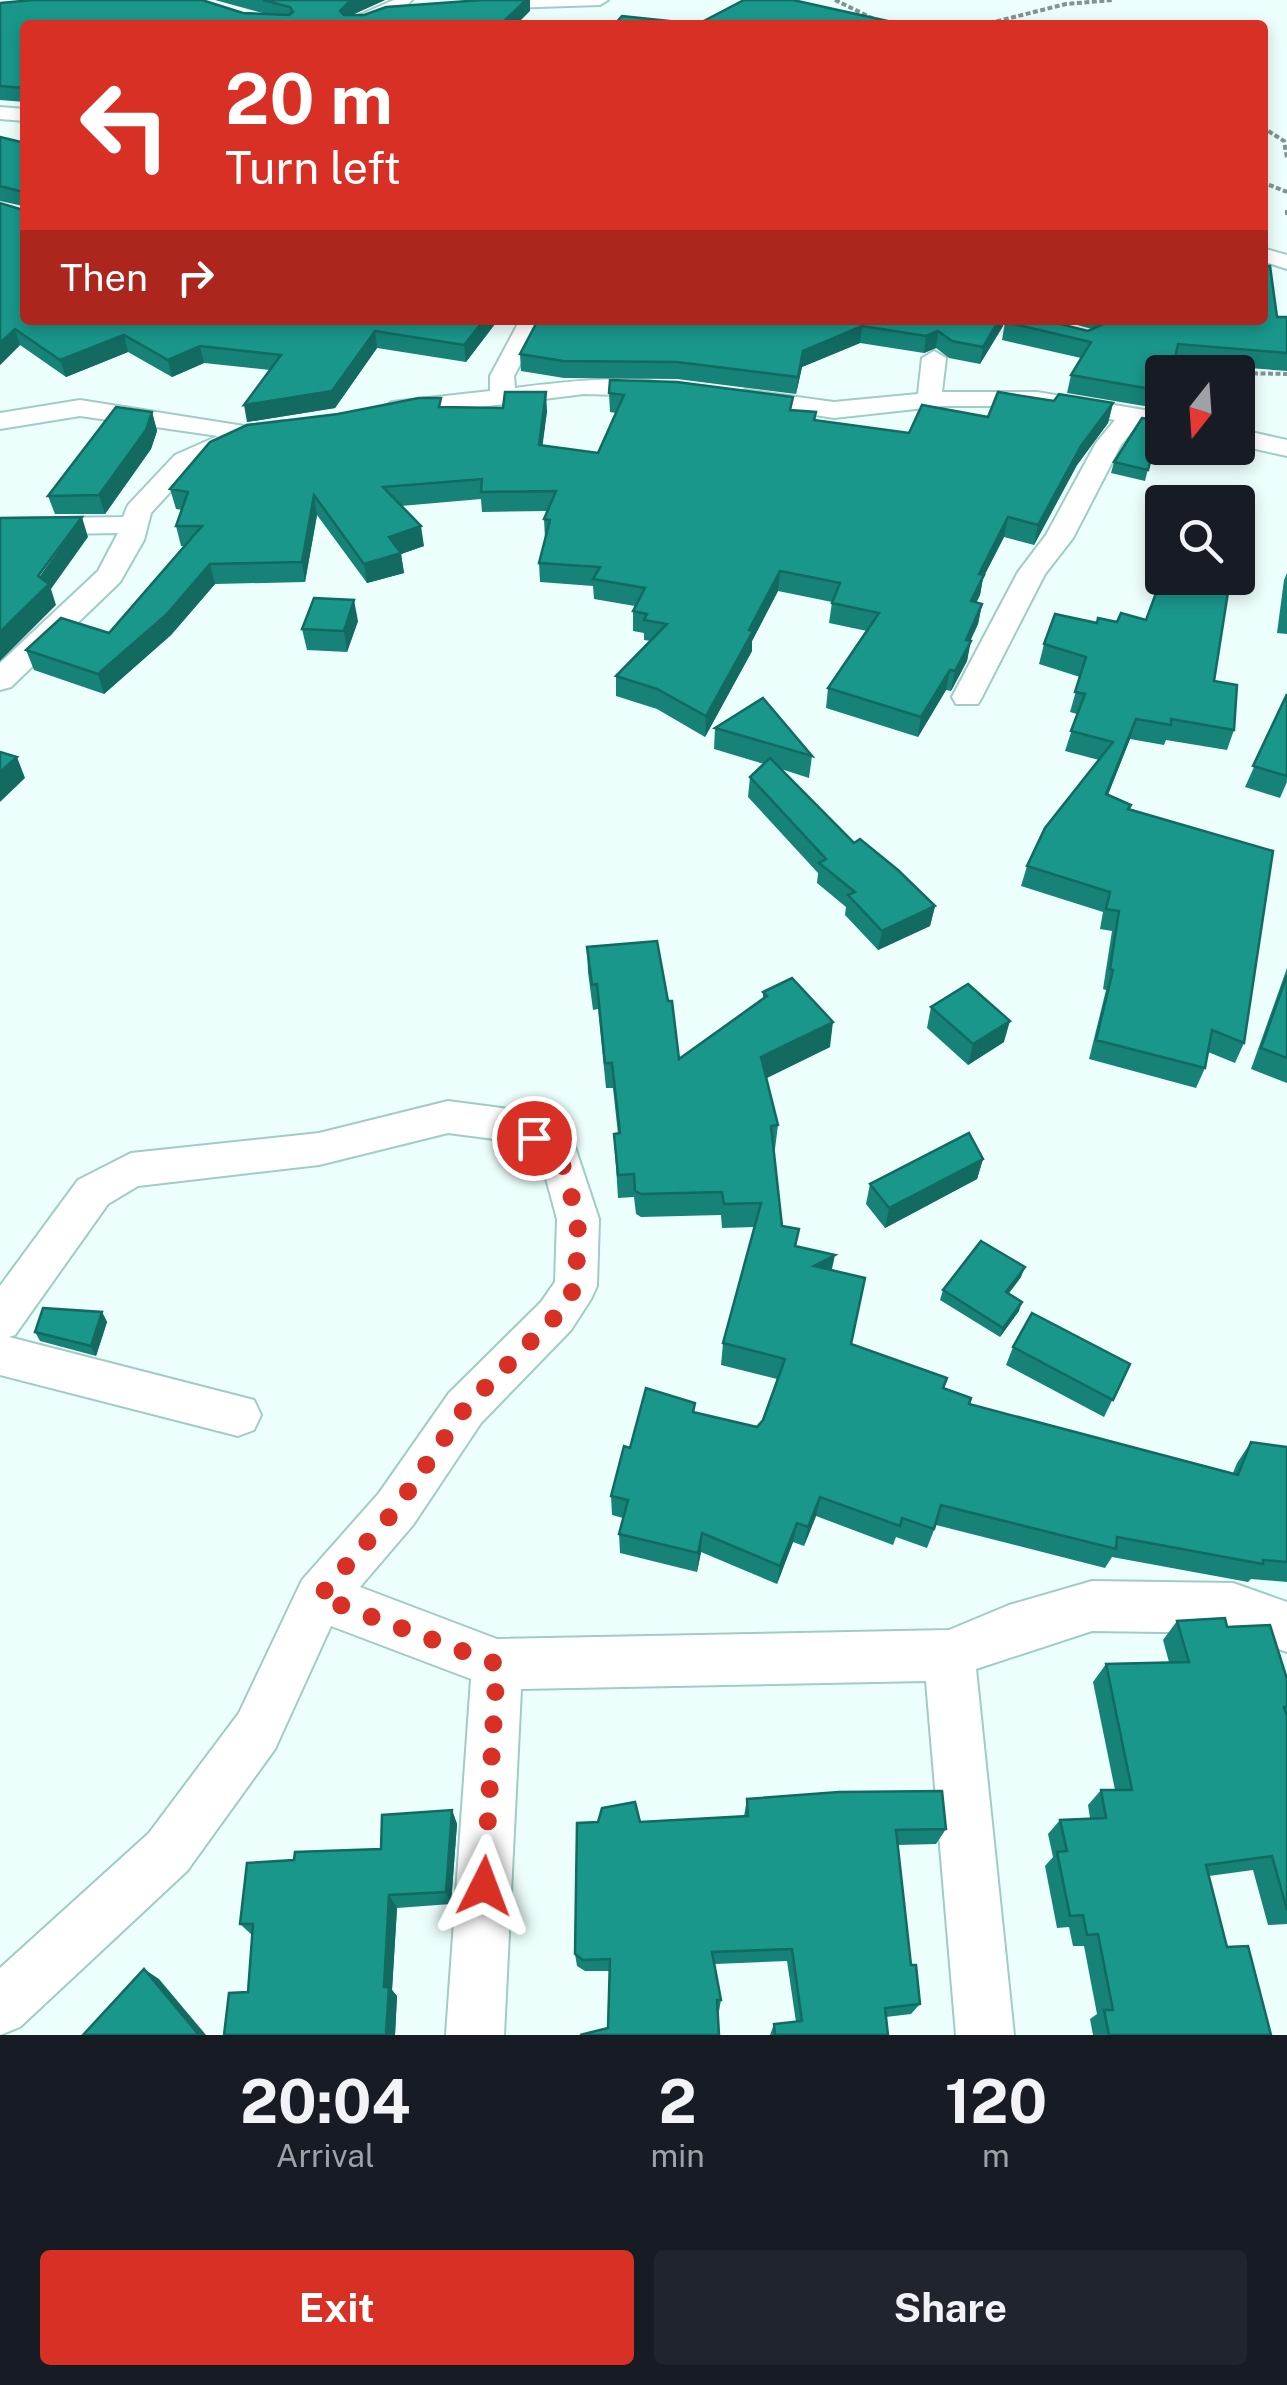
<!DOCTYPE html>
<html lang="en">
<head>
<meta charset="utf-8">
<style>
  body { margin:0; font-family:"Public Sans",sans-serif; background:#20242c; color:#f1f3f6; height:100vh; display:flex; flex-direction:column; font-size:38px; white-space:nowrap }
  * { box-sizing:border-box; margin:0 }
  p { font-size:32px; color:#9ea1a6 }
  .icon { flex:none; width:55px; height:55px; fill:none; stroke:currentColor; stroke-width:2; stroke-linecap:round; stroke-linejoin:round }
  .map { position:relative; height:2035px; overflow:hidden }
  .sheet { display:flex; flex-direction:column; background:#171b24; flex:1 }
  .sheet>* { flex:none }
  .top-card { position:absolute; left:20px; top:20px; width:1248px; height:305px; border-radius:10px; box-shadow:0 5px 15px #0003; background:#d93025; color:#fff; overflow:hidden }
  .needle { width:65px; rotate:197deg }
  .fabs { position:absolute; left:1145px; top:355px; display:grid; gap:20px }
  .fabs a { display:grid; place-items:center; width:110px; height:110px; border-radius:10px; background:#171b24; box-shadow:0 5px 15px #0003; font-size:50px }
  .pin { position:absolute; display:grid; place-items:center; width:85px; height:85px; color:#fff; margin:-42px; border:5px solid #fff; border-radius:50%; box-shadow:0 2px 10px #0007 }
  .me { position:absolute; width:110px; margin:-55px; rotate:3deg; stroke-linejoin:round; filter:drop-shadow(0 0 8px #0008) }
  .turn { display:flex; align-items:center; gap:35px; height:210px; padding:0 40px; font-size:45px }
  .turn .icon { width:130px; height:130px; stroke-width:2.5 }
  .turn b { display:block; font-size:70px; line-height:85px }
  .then { display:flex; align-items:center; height:95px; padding:0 40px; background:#0003; gap:20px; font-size:38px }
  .eta { display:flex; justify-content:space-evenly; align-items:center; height:170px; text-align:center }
  .eta b { font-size:60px; font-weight:700; line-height:70px }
  .action { display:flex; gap:20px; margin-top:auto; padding:20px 40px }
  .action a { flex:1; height:115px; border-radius:10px; background:#d93025; color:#fff; font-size:40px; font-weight:700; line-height:115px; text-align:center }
  .action a+a { background:#20242c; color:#f1f3f6 }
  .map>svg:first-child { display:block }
</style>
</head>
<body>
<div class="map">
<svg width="1287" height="2035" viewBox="0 0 1287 2035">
  <rect width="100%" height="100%" fill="#edfffc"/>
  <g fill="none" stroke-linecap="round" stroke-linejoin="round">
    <defs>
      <g id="street">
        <path d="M394 0H412C396 18 370 25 346 25L355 17Z"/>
        <path d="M473 0H608L600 5 479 9 471 4Z"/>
        <path d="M0 107 25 109V121L0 119Z"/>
        <path d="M1262 248 1287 255V269L1262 261Z"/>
        <path d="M520 320H544L514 376 515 388C544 384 654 370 672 389L660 396 584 394 392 418 379 410 392 402 490 391V376Z"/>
        <path d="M934 351 946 358 942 392H1037L1162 413V427L1138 424 1121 445 1073 538 1045 574 982 697 978 704H956L952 697 1018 572 1046 535 1096 443 1115 420 1037 406H943L834 418 745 404 733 397 745 390 834 402 918 394 922 358Z"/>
        <path d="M80 400 244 426 284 421 297 429 293 434 250 441 193 467 151 513 144 540 120 582 11 687 0 690V663L98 571 118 533 0 535V519L123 517 128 505 175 455 218 436 80 416 0 429V413Z"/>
        <path d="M1238 429 1287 440V456L1238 445Z"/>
        <path d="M448 1101 509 1109 572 1138 599 1219 597 1286 591 1299 571 1330 481 1423 413 1525 360 1587 497 1639 949 1630 1009 1605 1092 1581 1233 1583 1287 1602V1652L1233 1633 1092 1631 976 1669 1014 2035H956L926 1681 521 1689 504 2035H446L471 1679 331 1626 275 1749 187 1871 20 2027 0 2035V1968L149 1833 239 1713 302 1580 379 1493 449 1393 541 1302 555 1282 557 1219 541 1160 502 1140 448 1133 319 1165 138 1186 108 1204 15 1335 9 1337 254 1400 261 1415 254 1430 238 1436 0 1375V1286L78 1180 131 1153 319 1133Z"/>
      </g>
    </defs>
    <!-- street casing -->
    <use href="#street" stroke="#9fcdc6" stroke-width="4"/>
    <!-- path -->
    <g stroke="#819390" stroke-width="4" stroke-dasharray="5 2.5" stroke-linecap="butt">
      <path d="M835 0 886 25"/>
      <path d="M982 25 1066 4 1113 0"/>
      <path d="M1262 127 1284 141 1287 158"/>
      <path d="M1262 182 1287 192"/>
      <path d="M1287 210V215"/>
      <path d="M1238 373 1287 374"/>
    </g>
    <!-- street -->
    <use href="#street" fill="#fff" fill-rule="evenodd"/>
  </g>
  <!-- wall -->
  <g fill="#168278">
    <path d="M215 0H385L352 15 530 11 25 25V102L0 100V3L266 14Z"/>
    <path d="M0 137 25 143V320H498L466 362 377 348 335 408 247 422 270 370 204 363 172 377 128 352 66 377 20 345 0 365V203L23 210V206L0 201Z"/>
    <path d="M1277 317H1287V371L1174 362 1162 372V409L1067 393 1071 375 1081 358 1002 340 1005 322 1088 331 1092 329 1058 320H1262Z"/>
    <path d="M538 320H1004L1003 326 980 364 949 358 936 348 924 353 860 343 802 367 796 394 677 379 564 378 521 371 520 354Z"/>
    <path d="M609 393 816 412 815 420 909 433 988 417 1054 401 1113 403 1108 423 1077 465 1034 545 1004 537 983 578 980 595 976 603 982 604 978 624 970 641 967 661 951 691 946 690 918 737 826 708 828 688 867 631 829 623 832 602 778 591 752 641V651L705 737 657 709 616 696V676L651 641 644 640V633L633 631V611L635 606 594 599 593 586 540 582 539 563 545 539 544 519 548 511 482 512 481 499 401 506 424 546 401 554 404 573 367 583 317 515 305 582 215 584 171 635 104 694 34 670 26 650 109 633 185 546H181L176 526 182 510 176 509 170 489 442 407 547 411 542 446 598 453 616 413 610 412Z"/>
    <path d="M152 412 157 431 151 449 105 514H55L48 496Z"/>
    <path d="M1160 420 1145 481 1111 473 1114 462Z"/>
    <path d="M1287 573V634L1277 633 1284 580Z"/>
    <path d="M358 621 347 652 307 650 302 629Z"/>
    <path d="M1044 644 1214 681 1234 730 1227 750 1166 740 1164 745 1130 739 1108 795 1131 805 1130 810 1244 1043 1235 1063 1208 1052 1205 1068 1196 1088 1089 1059 1106 990 1103 989 1112 931 1100 929 1103 912 1021 886 1027 866 1099 760 1065 751 1077 714 1070 712 1080 677 1039 664Z"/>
    <path d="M1287 694V782L1280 798 1245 787Z"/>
    <path d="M715 728 812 756 809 778 781 769 854 843 935 906 930 926 878 950 845 915 846 907 817 883 818 873 748 797 750 777 764 764 714 749Z"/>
    <path d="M587 947 679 1059 763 999V992L830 1047 766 1078 778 1125 775 1149 774 1150 782 1226 799 1229 796 1246 832 1270 851 1344 944 1388 969 1404 1233 1473 1237 1463 1251 1442 1287 1447V1582L1251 1579 1248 1582 1112 1557 1105 1568 936 1525 927 1548 896 1537 893 1545 816 1516 804 1546 793 1542 777 1584 701 1552 697 1572 620 1553 619 1534 623 1518 612 1515 611 1496 630 1448 694 1413 757 1427 763 1420 777 1379 721 1365 723 1343 755 1227 722 1228 721 1215 641 1217 636 1214 634 1197 618 1198 614 1134H618L613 1088H606L598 1009 593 1010 588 972Z"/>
    <path d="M1287 968V1083L1251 1069Z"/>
    <path d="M931 1007 1004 1042 968 1065 927 1028Z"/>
    <path d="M983 1159 977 1179 885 1228 866 1204 870 1184Z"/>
    <path d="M1021 1277 1009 1293 1019 1311 1000 1337 940 1300 943 1290Z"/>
    <path d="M102 1312 107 1322 96 1356 40 1341 35 1332Z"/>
    <path d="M1013 1347 1130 1364 1104 1417 1006 1365Z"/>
    <path d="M1177 1621 1227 1627 1287 1679V1924L1268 1925 1253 1870 1209 1876 1227 1947 1271 2035H1093L1090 2019 1097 2014 1084 1946H1073L1069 1927 1057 1928 1045 1866 1053 1857 1048 1834 1060 1820 1090 1818 1088 1805 1101 1790H1115L1093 1682 1106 1664 1169 1662 1163 1640Z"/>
    <path d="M747 1799 946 1829 936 1844 898 1845 911 1965 920 2004 911 2014 886 2017 888 2035H770L774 2024 796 2022 787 1961 715 1964 721 2000 719 2011 608 2028 610 1971H585L577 1966 575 1954 640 1822 744 1816Z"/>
    <path d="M452 1810 457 1824 451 1904 397 1908 392 1990 397 1996 395 2035H224L248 1992 252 1935 240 1924Z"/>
  </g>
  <!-- shaded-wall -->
  <g fill="#126a61">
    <path d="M351 0H385L354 14 342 25 340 11Z"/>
    <path d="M526 0H530V11L516 25H500Z"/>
    <path d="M484 320H498L466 362 464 345Z"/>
    <path d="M999 320H1004L1003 326 980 364 983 347Z"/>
    <path d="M862 326 860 343 802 367 796 394 798 377 803 351Z"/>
    <path d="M15 329 20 345 0 365V343Z"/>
    <path d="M375 331 377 348 335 408 247 422 244 405Z"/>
    <path d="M938 331 936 348 924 353 926 336Z"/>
    <path d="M124 335 128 352 66 377 60 360Z"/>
    <path d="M200 346 204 363 172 377 168 360Z"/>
    <path d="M546 392 547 411 540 465 539 445Z"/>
    <path d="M1113 403 1108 423 1077 465 1034 545 1038 525 1081 446Z"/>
    <path d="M152 412 157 431 151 449 105 514 99 495Z"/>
    <path d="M314 495 317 515 305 582 302 562Z"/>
    <path d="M82 517 88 537 51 589 56 605 0 661V632Z"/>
    <path d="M1008 517 1004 537 983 578 980 595 967 621 971 601 979 574Z"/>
    <path d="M421 526 424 546 401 554 404 573 367 583 364 564 389 537Z"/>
    <path d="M210 564 215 584 171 635 104 694 98 674Z"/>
    <path d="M780 571 778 591 752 641V651L705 737 706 716Z"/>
    <path d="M354 600 358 621 347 652 344 631Z"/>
    <path d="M982 604 978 624 967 648 971 641 967 661 951 691 955 671 966 640Z"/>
    <path d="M950 670 946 690 918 737 921 717Z"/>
    <path d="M1136 719 1130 739 1100 814 1106 794Z"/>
    <path d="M17 757 25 778 0 802V772Z"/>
    <path d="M935 906 930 926 878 950 882 931Z"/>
    <path d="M1010 1021 1004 1042 968 1065 973 1044Z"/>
    <path d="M833 1022 830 1047 759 1082 761 1057Z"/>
    <path d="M983 1159 977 1179 885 1228 889 1208Z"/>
    <path d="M835 1255 830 1278 814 1266Z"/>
    <path d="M1025 1267 1021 1277 1003 1301 1006 1292Z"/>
    <path d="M1022 1302 1019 1311 1000 1337 1003 1328Z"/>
    <path d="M102 1312 107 1322 96 1356 91 1346Z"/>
    <path d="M820 1497 816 1516 804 1546 808 1527Z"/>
    <path d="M797 1523 793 1542 777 1584 780 1566Z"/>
    <path d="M702 1533 701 1552 697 1572 698 1553Z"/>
    <path d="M452 1810 457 1824 451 1904 446 1892Z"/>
    <path d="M389 1895 397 1908 392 1990 397 1996 395 2035H386L384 1987Z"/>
    <path d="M144 1969 159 1979 206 2035H199Z"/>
  </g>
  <!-- building -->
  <g fill="#1a978b" stroke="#126a61" stroke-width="2.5">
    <path d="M33 0H202L243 13 289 15 293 12 290 7 263 0H351L340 11 344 15H364L386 7 482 0H526L500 25H25V88L0 86V3Z"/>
    <path d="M744 0H793L892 22 886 25H614L622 16 698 24Z"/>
    <path d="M0 137 25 143V320H484L464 345 375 331 332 391 244 405 281 355 200 346 168 360 124 335 60 360 15 329 0 343V203L23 210V192L0 186Z"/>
    <path d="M1262 266H1270L1277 317H1287V353L1178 344 1172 372H1162V391L1071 375 1091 342 1005 322 1007 320H1044L1088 331 1103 324 1104 320H1262Z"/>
    <path d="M538 320H999L983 347 952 341 938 331 926 336 862 326 803 351 798 377 677 362 563 361 520 354Z"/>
    <path d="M610 380 677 382 793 397 790 410 816 412 814 420 909 433 922 405 988 417 998 392 1054 401 1059 394 1113 403 1081 446 1038 525 1008 517 979 574 984 575 971 601 982 604 966 640 971 641 955 671 950 670 921 717 828 688 879 613 832 603 840 583 780 571 749 630 753 631 706 716 657 689 616 676 667 624 644 620 647 614 633 611 645 588 593 579 600 567 539 563 550 520 544 519 556 491 481 492 482 479 383 487 421 526 389 537 401 553 364 564 314 495 302 562 210 564 166 615 98 674 26 650 61 618 109 633 202 526H176L188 492 170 489 210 442 247 425 338 414 419 398H441L439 407 503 408 505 392H546L539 445 598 453 624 395 609 393Z"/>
    <path d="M116 407 152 412 146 430 99 495 48 496Z"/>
    <path d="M1142 418 1160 420 1148 470 1114 462Z"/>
    <path d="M82 517 38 576 49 584 0 632V518Z"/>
    <path d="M1162 577 1187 578 1229 586 1214 681 1237 685 1234 730 1171 719V725L1136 719 1106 794 1131 805 1128 809 1273 851 1244 1043 1212 1030 1205 1068 1096 1040 1113 970 1110 969 1119 911 1106 909 1110 892 1027 866 1045 828 1113 742 1071 731 1085 694 1075 692 1086 657 1044 644 1055 614 1097 623 1098 618 1117 622 1121 613 1146 620Z"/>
    <path d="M314 598 354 600 344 631 302 629Z"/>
    <path d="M1287 694V776L1253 766Z"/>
    <path d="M763 698 812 756 715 728Z"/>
    <path d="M0 752 17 757 0 772Z"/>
    <path d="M770 758 854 843 860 839 898 870 935 906 882 931 848 895 855 892 819 863 826 859 750 777Z"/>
    <path d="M657 941 668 1001H672L679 1059 767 996 763 992 792 978 833 1022 761 1057 778 1125 771 1126 782 1226 799 1229 795 1246 835 1255 814 1266 865 1278 851 1344 947 1378 943 1388 971 1398 969 1404 1238 1475 1251 1442 1287 1447V1562L1263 1560V1564L1117 1537 1116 1549 941 1505 934 1529 902 1518 900 1526 820 1497 808 1527 797 1523 780 1566 702 1533 698 1553 619 1534 628 1500 611 1496 624 1446 630 1448 646 1388 695 1403 693 1412 757 1427 763 1420 785 1359 723 1343 761 1203 724 1204 722 1192 641 1194 635 1191 634 1174 618 1175 614 1134 620 1133 612 1063H605L597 984 592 985 587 947Z"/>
    <path d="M1287 975V1058L1261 1048Z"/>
    <path d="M968 984 1010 1021 973 1044 931 1007Z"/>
    <path d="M969 1133 983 1159 889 1208 870 1184Z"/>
    <path d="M981 1241 1025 1267 1006 1292 1022 1302 1003 1328 943 1290Z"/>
    <path d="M43 1308 102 1312 91 1346 35 1332Z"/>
    <path d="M1032 1313 1130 1364 1113 1400 1013 1347Z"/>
    <path d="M1225 1618 1227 1627 1270 1625 1287 1679V1707H1284L1287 1716V1910L1272 1856 1206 1865 1227 1947 1248 1946 1271 2035H1109L1104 2010H1113L1098 1934 1087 1935 1083 1915 1070 1916 1057 1852 1067 1851 1060 1820 1106 1818 1101 1790H1132L1106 1664 1189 1662 1177 1621Z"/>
    <path d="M942 1791 946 1829 896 1830 911 1965H916L920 2004 885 2008 888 2035H775L774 2024 802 2021 792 1949 712 1952 721 2000H717L719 2035H580L608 2028 610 1959 583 1960 575 1954 577 1823 598 1822 602 1808 635 1802 640 1822 748 1816 747 1799 839 1792Z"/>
    <path d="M452 1810 446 1892 389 1895 384 1987H389L386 2035H224L229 1993 248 1992 253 1924H240L247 1863 294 1860 295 1852 381 1849 382 1815Z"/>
    <path d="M144 1969 199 2035H83Z"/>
  </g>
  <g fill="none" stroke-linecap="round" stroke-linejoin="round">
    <!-- route -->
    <path stroke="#d93025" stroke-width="18" stroke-dasharray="0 32.4" d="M484 1886 497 1664 319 1597 396 1509 465 1408 556 1316 576 1286 578 1219 558 1150 534 1138"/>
  </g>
</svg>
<div class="fabs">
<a><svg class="needle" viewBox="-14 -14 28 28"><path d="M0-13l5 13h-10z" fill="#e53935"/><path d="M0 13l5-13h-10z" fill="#9ea1a6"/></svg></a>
<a><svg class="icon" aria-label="search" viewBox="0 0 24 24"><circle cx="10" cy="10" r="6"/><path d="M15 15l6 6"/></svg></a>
</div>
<div class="pin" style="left:534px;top:1138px;background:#d93025"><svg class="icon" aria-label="arrive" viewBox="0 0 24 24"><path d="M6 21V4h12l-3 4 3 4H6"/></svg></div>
<svg class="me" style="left:484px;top:1886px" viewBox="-20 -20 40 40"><path d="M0-17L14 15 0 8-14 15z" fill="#d93025" stroke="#fff" stroke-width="4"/></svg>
<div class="top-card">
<div class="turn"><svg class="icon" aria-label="left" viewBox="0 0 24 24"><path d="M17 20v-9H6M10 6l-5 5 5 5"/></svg><div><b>20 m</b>Turn left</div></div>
<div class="then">Then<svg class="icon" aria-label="right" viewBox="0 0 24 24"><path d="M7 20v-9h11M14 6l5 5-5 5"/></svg></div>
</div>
</div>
<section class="sheet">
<div class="eta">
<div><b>20:04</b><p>Arrival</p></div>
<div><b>2</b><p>min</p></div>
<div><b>120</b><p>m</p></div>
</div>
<div class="action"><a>Exit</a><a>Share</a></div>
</section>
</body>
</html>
